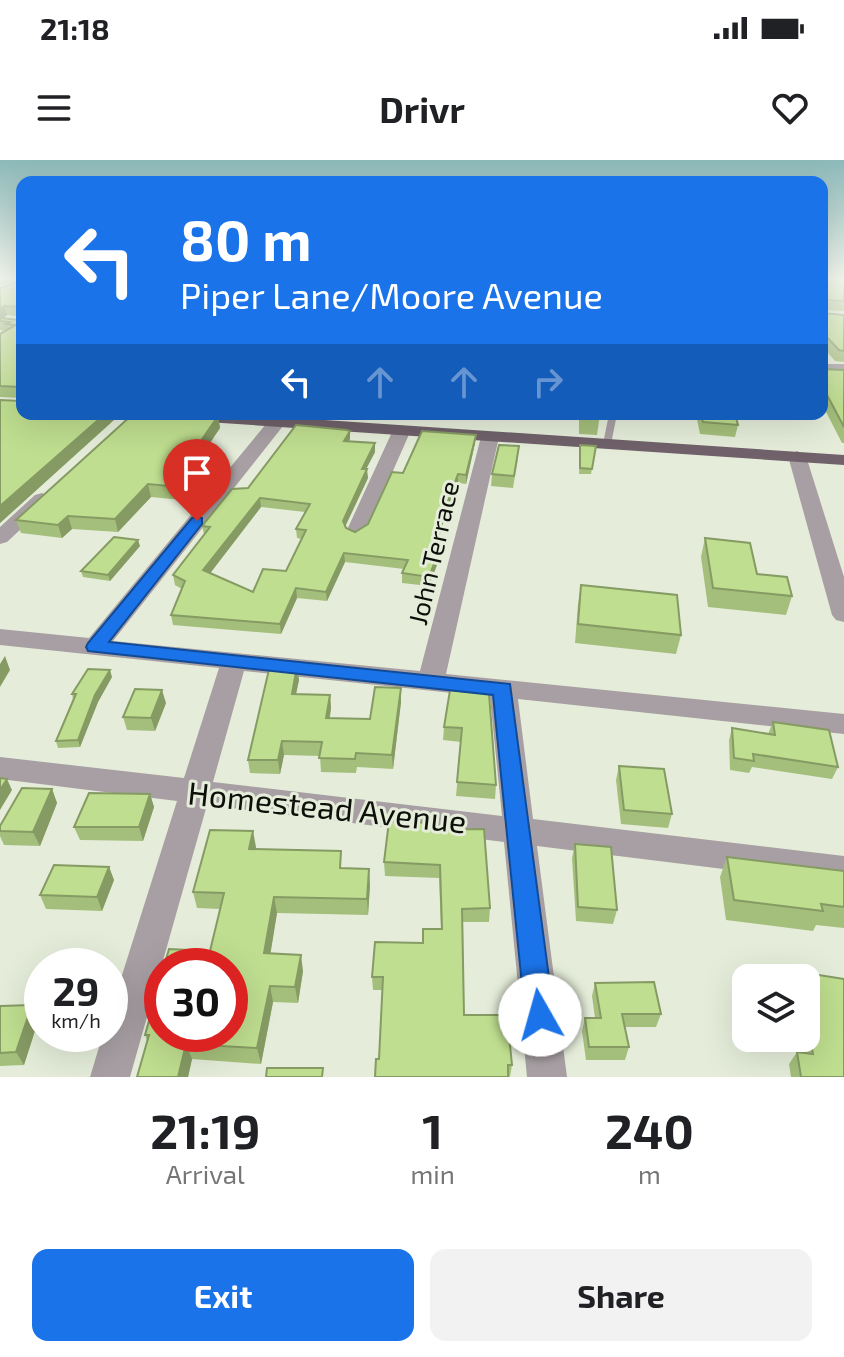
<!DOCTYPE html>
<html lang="en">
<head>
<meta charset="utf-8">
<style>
  body { margin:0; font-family:"Exo 2",sans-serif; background:#f2f2f2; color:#202124; height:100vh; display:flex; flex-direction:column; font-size:30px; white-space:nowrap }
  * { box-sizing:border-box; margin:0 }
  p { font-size:26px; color:#757577 }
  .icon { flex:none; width:44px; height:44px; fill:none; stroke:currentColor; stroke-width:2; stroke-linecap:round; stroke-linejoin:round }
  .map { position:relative; height:917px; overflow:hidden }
  .details { display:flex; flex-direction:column; background:#fff; flex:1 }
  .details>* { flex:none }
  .top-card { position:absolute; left:16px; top:16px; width:812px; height:244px; border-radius:16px; box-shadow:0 8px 32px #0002; background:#1a73e8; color:#fff; overflow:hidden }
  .buttons { position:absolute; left:732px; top:804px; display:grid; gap:16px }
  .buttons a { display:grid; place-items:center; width:88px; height:88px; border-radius:16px; background:#fff; box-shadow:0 8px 32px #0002; font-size:40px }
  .speed { position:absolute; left:24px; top:788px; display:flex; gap:16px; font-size:40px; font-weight:700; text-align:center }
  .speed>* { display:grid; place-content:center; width:104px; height:104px; border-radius:50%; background:#fff; box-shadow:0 8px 32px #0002; line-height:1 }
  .speed small { font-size:20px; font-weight:400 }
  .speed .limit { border:12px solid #d22; background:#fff; color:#111 }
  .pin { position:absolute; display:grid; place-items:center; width:68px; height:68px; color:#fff; margin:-82px -34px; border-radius:50% 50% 50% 0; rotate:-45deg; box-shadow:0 0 8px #0007 }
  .pin .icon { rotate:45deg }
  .me { position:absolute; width:88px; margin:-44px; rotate:353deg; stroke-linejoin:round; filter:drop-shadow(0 0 6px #0008) }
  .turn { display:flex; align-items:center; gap:28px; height:168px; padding:0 32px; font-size:36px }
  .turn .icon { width:104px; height:104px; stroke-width:2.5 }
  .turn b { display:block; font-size:56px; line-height:68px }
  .lanes { display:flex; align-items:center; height:76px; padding:0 32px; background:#0003; justify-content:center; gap:40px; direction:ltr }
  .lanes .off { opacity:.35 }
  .eta { display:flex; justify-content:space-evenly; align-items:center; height:136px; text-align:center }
  .eta b { font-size:48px; font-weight:700; line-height:56px }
  .cta { display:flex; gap:16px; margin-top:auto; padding:16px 32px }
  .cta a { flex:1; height:92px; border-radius:16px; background:#1a73e8; color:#fff; font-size:32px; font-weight:700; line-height:92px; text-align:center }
  .cta a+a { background:#f2f2f2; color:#202124 }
  .status { display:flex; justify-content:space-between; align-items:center; height:56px; padding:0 40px; background:#fff; direction:ltr }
  .status svg { height:22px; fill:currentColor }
  header { display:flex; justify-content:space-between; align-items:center; height:104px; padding:0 32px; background:#fff; font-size:36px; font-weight:700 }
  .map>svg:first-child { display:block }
</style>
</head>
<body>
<div class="status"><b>21:18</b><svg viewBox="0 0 49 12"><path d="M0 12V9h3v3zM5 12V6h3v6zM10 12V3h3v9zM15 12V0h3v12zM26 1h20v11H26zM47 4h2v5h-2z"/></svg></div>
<header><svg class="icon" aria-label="menu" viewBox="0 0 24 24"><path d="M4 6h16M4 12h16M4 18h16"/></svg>Drivr<svg class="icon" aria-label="heart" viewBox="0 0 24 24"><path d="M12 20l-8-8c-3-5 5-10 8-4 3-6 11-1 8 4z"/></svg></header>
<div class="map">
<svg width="844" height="917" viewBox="0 0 844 917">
  <rect width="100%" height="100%" fill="#e5edda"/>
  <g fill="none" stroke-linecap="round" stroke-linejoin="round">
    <!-- service -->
    <path fill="#a79fa3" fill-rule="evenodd" d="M609 254H617L611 284 607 287 603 284Z"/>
    <!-- minor -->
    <g fill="#a79fa3" fill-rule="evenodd">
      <rect x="822" y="204" width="22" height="8"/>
      <path d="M277 257 283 258 285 262 283 266 113 481 420 511 481 277 490 272 496 273 499 277 446 514 844 554V574L518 539 533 659 844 696V724L537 686 567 917H527L504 682 207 645 130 917H90L103 874H110V853L177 641 0 619V597L184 618 219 508 0 485V469L89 478 271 258ZM244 511 490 537 502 656 213 622Z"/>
      <path d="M402 265 411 270 366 372 356 378 349 376 346 372 393 270Z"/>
      <path d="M797 291 806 296 844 417V462L836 460 832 455 788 296Z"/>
      <path d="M42 333 52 339 49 343 7 382 0 384V367L35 335Z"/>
    </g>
    <!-- primary -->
    <path fill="#70616a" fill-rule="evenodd" d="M154 254H236L844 295V305L162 259Z"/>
  </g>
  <!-- wall -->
  <g fill="#a4bf7b" fill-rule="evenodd">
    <path d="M0 117H22V157L7 155 3 159 19 160 22 254H114L115 259 0 363V240L21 241V238L0 237V174L6 171 0 170V128L21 121V118Z"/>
    <path d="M822 117H844V151L822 150 823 153 844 155V202L835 201 822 186Z"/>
    <path d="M822 209 844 210V283H842L823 246H822Z"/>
    <path d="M558 254H600L597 275 579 274V260L558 258Z"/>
    <path d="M696 254H735L738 265 735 277 700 274Z"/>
    <path d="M218 256 220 268 202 295 218 296 220 309 192 341 151 337 118 372 72 369 62 378 21 373 16 360Z"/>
    <path d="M350 271 349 281 375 283V292L366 309 368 318 345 367 346 368 355 372 368 364 403 313 475 283 466 324 458 323 441 369 439 380 443 389 429 426 402 423V413L404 409 345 402 327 441 297 438 281 474 173 465 171 455 182 429 175 425 173 415 204 374 202 366 248 328ZM261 347 305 352 296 369 297 378 302 379 286 411 253 432 210 413Z"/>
    <path d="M580 285 596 286 591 314H579Z"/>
    <path d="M518 298 513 328 491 326 492 314Z"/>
    <path d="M705 378 757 414 792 436 786 455 708 447 701 397Z"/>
    <path d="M140 386 110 421 83 417 81 411Z"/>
    <path d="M581 425 681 475 676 494 575 483 578 444Z"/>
    <path d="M297 506 299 520 296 534 330 535 331 548 330 558 370 559 401 542 393 609 357 607 356 613 321 612 320 596 284 595 280 614 250 613 248 600Z"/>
    <path d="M112 517 98 542 80 587 58 588 56 581 73 539 72 534Z"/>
    <path d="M489 534 496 625 495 639 456 636 461 582 443 580 444 567Z"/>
    <path d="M166 543 155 571 127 570 123 557Z"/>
    <path d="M773 562 838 607 832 619 752 607 749 613 730 610 729 580 732 568 768 574Z"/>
    <path d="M619 606 672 654 668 668 621 664 616 620Z"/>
    <path d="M52 629 57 643 40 686 4 685 0 676V671Z"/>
    <path d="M150 634 154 647 143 681 80 680 74 667Z"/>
    <path d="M430 670 490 748 489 762H463L464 855 512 905 510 917H375L379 899 383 830H373L372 817 423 783 441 769 439 718 385 716 384 702Z"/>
    <path d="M575 684 617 750 613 764 576 761 572 698Z"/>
    <path d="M256 687V689L343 708 370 725 368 755 277 753 270 794 303 811 298 843 273 842 261 904 192 899 188 917H137L147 881 145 875 210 791 220 749 197 748 193 732Z"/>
    <path d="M727 697 844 711V768L816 765 813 771 726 760 720 717Z"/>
    <path d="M109 707 114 720 102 751 46 749 40 735Z"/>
    <path d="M781 809 844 819V917H791L789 904 797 892 803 893 800 878H806V818H776Z"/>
    <path d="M595 823 661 854 656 867H625L629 887 625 900H586L582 871 585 858H595L592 836Z"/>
    <path d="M0 846 39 858 24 905 0 906Z"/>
  </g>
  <!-- shaded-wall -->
  <g fill="#869b64">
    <path d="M0 117H21L0 125Z"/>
    <path d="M4 146 7 155 0 161V150Z"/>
    <path d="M105 254H114L115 259 0 363V346Z"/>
    <path d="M218 256 220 268 194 306 192 294Z"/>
    <path d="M350 271V279L345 289 344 281Z"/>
    <path d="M476 275 475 283 466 324V315Z"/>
    <path d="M375 283V292L362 317V309Z"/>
    <path d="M218 296 220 309 192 341 190 328Z"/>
    <path d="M367 309 368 318 343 371V361Z"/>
    <path d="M458 314V323L441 369 437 389V379L441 360Z"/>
    <path d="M148 324 151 337 118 372 115 359Z"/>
    <path d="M260 338 261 347 205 420 203 410Z"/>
    <path d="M68 356 72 369 62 378 58 365Z"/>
    <path d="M138 380 140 386 110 421 108 415Z"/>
    <path d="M443 380V389L429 426V417Z"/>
    <path d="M344 393 345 402 327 441 326 432Z"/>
    <path d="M296 428 297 438 281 474 280 464Z"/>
    <path d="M5 496 10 510 0 527V504Z"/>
    <path d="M297 506 299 520 293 548 292 534Z"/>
    <path d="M110 510 112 517 98 542 80 587 78 580 95 535Z"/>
    <path d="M401 528V542L393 609 392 595Z"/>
    <path d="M162 530 166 543 155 571 151 558Z"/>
    <path d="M330 535 331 548 327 572 326 558Z"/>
    <path d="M282 581 284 595 280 614 278 600Z"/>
    <path d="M7 619 12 630 0 650V630Z"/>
    <path d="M52 629 57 643 40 686 33 672Z"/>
    <path d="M150 634 154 647 143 681 139 667Z"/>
    <path d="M253 671 256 687 252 706 249 689Z"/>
    <path d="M109 707 114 720 102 751 97 737Z"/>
    <path d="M369 709 370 725 368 755 367 739Z"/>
    <path d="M274 737 277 753 268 809 264 793Z"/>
    <path d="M301 795 303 811 298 843 295 827Z"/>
    <path d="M270 826 273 842 261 904 257 888Z"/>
    <path d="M32 845 39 858 24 905 16 892Z"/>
    <path d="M186 884 192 899 188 917H178Z"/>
  </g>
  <!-- building -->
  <g fill="#bfde8f" stroke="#869b64" stroke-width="2" fill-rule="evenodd">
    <path d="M21 117H22V155L21 147 4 146 0 150V128L21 121Z"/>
    <path d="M822 117H844V141L825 140 822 143Z"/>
    <path d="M822 145 823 153 844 155V191L839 190 822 172Z"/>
    <path d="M22 157V254H105L0 346V240L21 241V227L0 226V174L16 165 6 164 10 162 0 161V158L19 160Z"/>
    <path d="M822 209 844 210V267L827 235 822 234Z"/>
    <path d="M133 254 218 256 192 294 218 296 190 328 148 324 115 359 68 356 58 365 16 360Z"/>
    <path d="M701 254H735L738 265 703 262Z"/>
    <path d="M296 265 347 270 350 271 344 281 375 283 362 309H367L343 361 346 368 355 372 368 364 392 312 403 313 422 271 476 275 466 315 458 314 441 360 437 379 443 380 429 417 402 413 408 400 344 393 326 432 296 428 280 464 171 455 185 421 173 415 210 367 202 366 232 329 248 328ZM260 338 310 344 296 369 306 370 286 411 263 409 253 432 203 410Z"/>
    <path d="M499 285 519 286 514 316 492 314Z"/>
    <path d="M580 285 596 286 592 309 580 308Z"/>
    <path d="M114 377 138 380 108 415 81 411Z"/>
    <path d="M705 378 750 383 757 414 787 417 792 436 713 428Z"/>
    <path d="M581 425 677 435 681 475 578 464Z"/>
    <path d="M270 505 297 506 292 534 330 535 326 558 370 559 375 527 401 528 392 595 356 593 355 599 319 598 322 582 282 581 278 600H248Z"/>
    <path d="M88 509 110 510 95 535 78 580 56 581 76 534H72Z"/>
    <path d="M135 529 162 530 151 558 123 557Z"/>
    <path d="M450 530 489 534 496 625 457 622 462 568 444 567Z"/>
    <path d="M773 562 829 570 838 607 753 594 754 601 734 598 732 568 775 575Z"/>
    <path d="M619 606 664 609 672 654 624 650Z"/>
    <path d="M0 618 7 619 0 630Z"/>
    <path d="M22 628 52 629 33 672 0 671V666Z"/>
    <path d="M89 633 150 634 139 667H74Z"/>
    <path d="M389 661 430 663V670L484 669 490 748 462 749 464 855H507L512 905H508V917H375L376 899H379L383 817H372L375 782 423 783V769H442L440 705 384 702Z"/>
    <path d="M210 670 253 671 249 689 341 691 340 708 369 709 367 739 274 737 264 793 301 795 295 827 270 826 257 888 186 884 178 917H137L149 875H145L162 815V874H230V806H164L169 789 210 791 224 733 193 732Z"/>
    <path d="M575 684 611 687 617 750 578 747Z"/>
    <path d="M727 697 844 711V747L821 744 823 751 734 740Z"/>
    <path d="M54 705 109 707 97 737 40 735Z"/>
    <path d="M781 809 844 819V917H801L797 892 813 894 806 854V818H782Z"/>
    <path d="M654 822 661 854H622L629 887H589L585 858H601L595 823Z"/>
    <path d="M32 845 16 892 0 893V846Z"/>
    <path d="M267 908H323L322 917H266Z"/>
  </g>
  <!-- sky -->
  <linearGradient id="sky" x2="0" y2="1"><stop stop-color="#8cb9b9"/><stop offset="0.48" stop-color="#f3f7ee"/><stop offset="1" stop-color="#f3f7ee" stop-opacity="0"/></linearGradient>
  <rect width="844" height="246" fill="url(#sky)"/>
  <!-- route -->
  <path fill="#1a73e8" stroke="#114b97" stroke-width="2" d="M197 357 202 358V364L109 482 510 524 554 855 550 865 540 869 529 865 525 855 493 535 88 491 86 487 88 483 192 358Z"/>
  <g text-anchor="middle" stroke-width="6" stroke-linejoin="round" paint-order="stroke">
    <!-- street labels -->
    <g font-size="26" fill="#0d0f09" stroke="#e5edda">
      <text transform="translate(434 393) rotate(-77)" y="9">John Terrace</text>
    </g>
    <!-- near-street labels -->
    <g font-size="32" fill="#0d0f09" stroke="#e5edda">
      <text transform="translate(327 648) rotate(6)" y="11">Homestead Avenue</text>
    </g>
  </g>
</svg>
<div class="buttons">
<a><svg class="icon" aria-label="layers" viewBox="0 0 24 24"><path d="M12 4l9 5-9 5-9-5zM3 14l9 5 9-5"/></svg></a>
</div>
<div class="speed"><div>29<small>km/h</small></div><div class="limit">30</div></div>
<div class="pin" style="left:197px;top:361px;background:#d93025"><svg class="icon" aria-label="arrive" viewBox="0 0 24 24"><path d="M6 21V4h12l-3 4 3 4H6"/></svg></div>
<svg class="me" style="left:540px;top:855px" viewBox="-20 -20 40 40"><circle r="19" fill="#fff"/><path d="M0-13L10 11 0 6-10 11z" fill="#1a73e8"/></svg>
<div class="top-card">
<div class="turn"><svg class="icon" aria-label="left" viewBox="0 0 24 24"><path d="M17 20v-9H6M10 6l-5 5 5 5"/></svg><div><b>80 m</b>Piper Lane/Moore Avenue</div></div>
<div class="lanes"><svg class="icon" aria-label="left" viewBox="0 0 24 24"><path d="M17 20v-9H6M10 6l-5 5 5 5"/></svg><svg class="icon off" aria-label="ahead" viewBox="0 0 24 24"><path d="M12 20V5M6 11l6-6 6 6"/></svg><svg class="icon off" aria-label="ahead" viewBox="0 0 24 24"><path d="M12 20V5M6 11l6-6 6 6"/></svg><svg class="icon off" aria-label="right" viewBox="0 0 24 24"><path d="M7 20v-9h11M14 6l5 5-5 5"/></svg></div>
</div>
</div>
<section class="details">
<div class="eta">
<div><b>21:19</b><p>Arrival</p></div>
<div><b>1</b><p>min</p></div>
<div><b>240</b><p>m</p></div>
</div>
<div class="cta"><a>Exit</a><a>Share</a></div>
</section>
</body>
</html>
